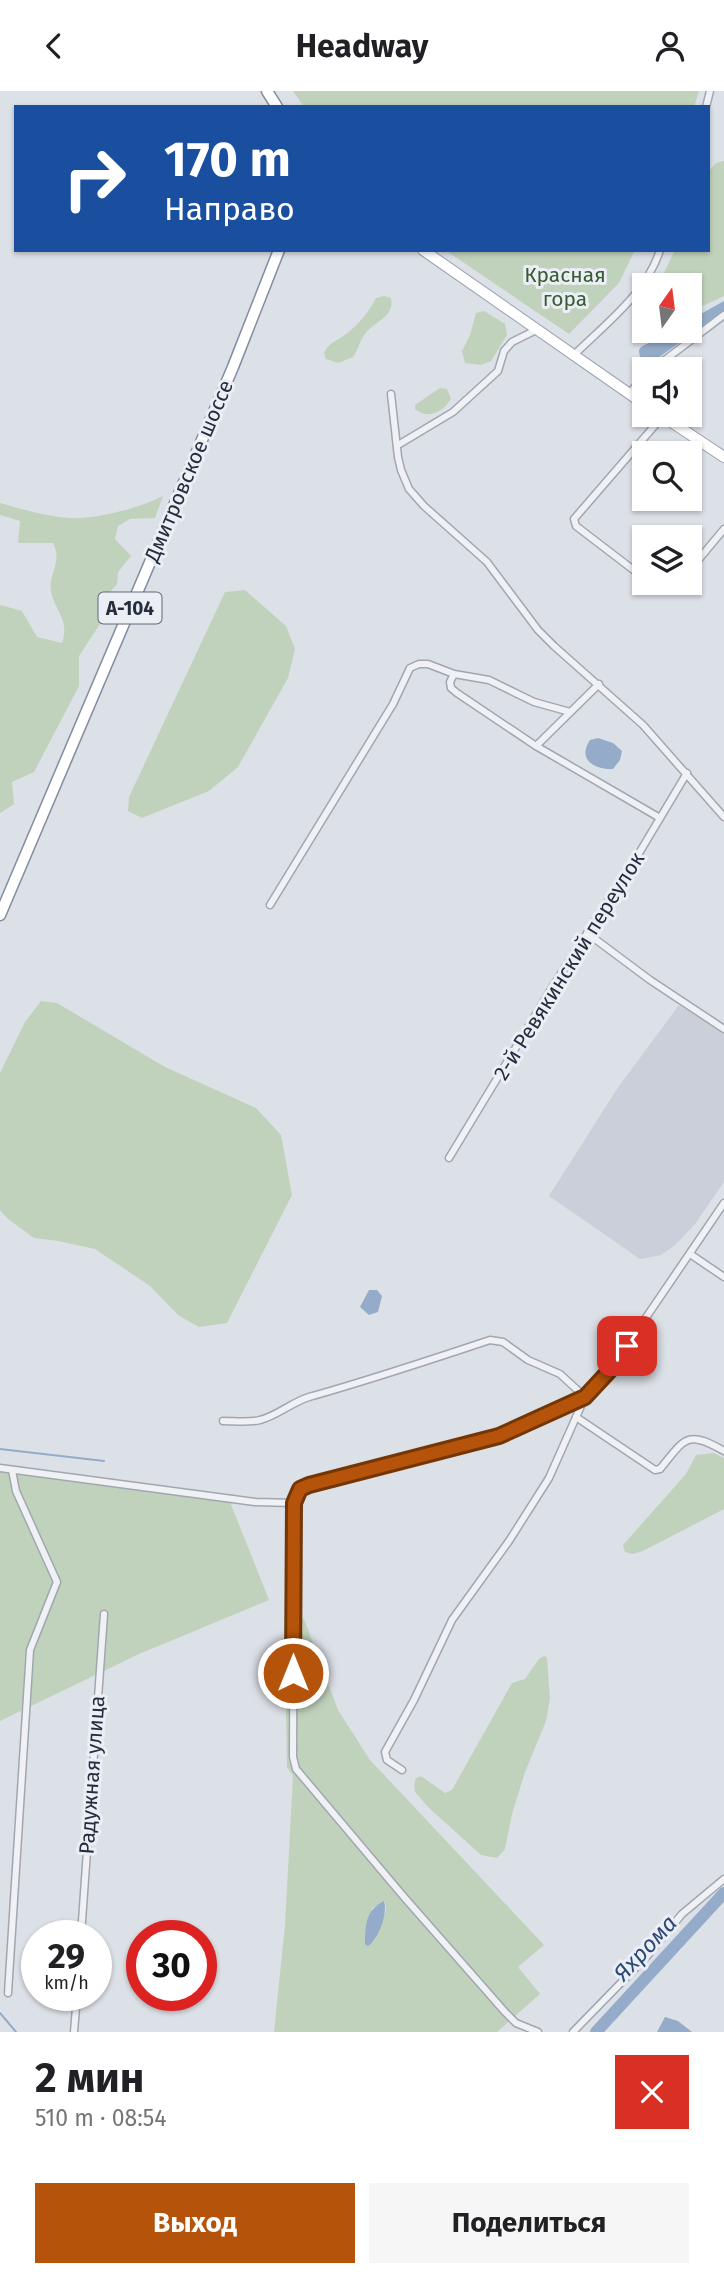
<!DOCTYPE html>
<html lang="ru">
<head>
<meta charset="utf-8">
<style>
  body { margin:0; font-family:"Fira Sans",sans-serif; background:#f6f6f6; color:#202124; height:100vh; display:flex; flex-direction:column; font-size:26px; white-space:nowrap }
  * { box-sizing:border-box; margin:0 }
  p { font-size:23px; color:#757577 }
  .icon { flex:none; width:38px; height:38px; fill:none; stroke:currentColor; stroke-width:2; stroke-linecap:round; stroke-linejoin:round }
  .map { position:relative; height:1941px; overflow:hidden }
  .details { display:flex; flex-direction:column; background:#fff; flex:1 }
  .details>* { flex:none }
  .hud { position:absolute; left:14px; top:14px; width:696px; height:147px; border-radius:0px; box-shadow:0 2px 5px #0004; background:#1a4fa0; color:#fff; overflow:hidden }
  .needle { width:46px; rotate:14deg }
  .fabs { position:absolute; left:632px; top:182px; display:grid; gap:14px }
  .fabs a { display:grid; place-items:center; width:70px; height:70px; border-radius:0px; background:#fff; box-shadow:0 2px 5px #0004; font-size:35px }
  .speed { position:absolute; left:21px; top:1829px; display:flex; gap:14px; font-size:35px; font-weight:700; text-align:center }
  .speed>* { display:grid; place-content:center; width:91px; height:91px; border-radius:50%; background:#fff; box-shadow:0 2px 5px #0004; line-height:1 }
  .speed small { font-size:18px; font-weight:400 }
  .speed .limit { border:10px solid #d22; background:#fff; color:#111 }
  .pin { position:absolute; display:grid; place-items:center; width:60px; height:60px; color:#fff; margin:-30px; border-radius:14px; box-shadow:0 4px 10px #0006 }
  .me { position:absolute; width:77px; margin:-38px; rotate:0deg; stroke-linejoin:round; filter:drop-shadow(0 0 5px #0008) }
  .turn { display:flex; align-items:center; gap:24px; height:147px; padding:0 35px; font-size:32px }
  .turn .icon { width:91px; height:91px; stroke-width:2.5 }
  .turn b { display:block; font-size:49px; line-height:60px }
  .round { display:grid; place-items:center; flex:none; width:74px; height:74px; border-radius:0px; background:#f6f6f6 }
  .headline { display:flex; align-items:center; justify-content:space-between; height:119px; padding:0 35px }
  h1 { font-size:42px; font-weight:700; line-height:52px }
  .primary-button { display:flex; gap:14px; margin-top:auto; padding:14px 35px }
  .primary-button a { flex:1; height:80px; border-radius:0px; background:#b45309; color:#fff; font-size:28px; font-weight:700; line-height:80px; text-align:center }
  .primary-button a+a { background:#f6f6f6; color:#202124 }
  header { display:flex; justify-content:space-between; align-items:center; height:91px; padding:0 35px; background:#fff; font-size:32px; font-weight:700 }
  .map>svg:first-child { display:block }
</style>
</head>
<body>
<header><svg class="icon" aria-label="back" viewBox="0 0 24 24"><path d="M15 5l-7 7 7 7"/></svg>Headway<svg class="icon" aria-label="person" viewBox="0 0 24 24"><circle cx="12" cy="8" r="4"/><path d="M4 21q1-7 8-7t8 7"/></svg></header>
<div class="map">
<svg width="724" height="1941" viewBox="0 0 724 1941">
  <rect width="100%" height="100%" fill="#dce0e7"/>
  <!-- built -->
  <path fill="#cacfd9" d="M679 914 724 943V1091L695 1133 674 1155 661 1164 640 1168 549 1105 617 998Z"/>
  <!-- green -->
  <g fill="#c1d2bc" fill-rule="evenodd">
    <path d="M293 0H699L694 16H304Z"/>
    <path d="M724 70V205L690 221V194H658L675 159H709V80L716 72Z"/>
    <path d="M445 159H635L619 192 569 243Z"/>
    <path d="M384 205 391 207C395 228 372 230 363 246 359 252 358 259 353 266L338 272 326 268 324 262C329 251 337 250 346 243 358 234 370 220 376 207Z"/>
    <path d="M484 220 505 233 507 244 491 270 481 274 465 272 462 260 470 244 476 222Z"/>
    <path d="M440 297 447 298 451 308C443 321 428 329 415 318V314Z"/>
    <path d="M163 405 155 427 130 428 118 435 115 448 131 465 118 481 117 493 102 510V530L79 565V595L34 681 12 691 14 713 0 722V514L22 520 37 546 62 552C70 528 55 521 51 500 48 483 63 471 53 452H18L20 430 0 424V412C20 418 60 429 80 427 107 425 139 417 163 405Z"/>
    <path d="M245 499 286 535 295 558 288 587 238 676 209 700 142 727 128 720 129 706 225 501Z"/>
    <path d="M41 910 57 912 165 976 256 1017 281 1044 292 1104 227 1232 199 1236 178 1224 150 1195 95 1158 58 1150 34 1147 8 1128 0 1119V982L25 931Z"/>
    <path d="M714 1362 724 1367V1418L643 1460 633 1463 625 1461 623 1454 686 1383 696 1364Z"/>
    <path d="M0 1375 59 1381 228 1406 269 1509 139 1563 0 1630Z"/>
    <path d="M284 1525 304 1528 338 1619 370 1669 544 1854 518 1876 540 1903 497 1941H274L285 1834 293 1685 287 1676ZM385 1810 386 1819 374 1851 372 1817Z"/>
    <path d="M544 1565 547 1567 550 1608 546 1630 525 1681 512 1723 505 1758 497 1767 481 1764 428 1716 415 1701 414 1694 416 1687 421 1685 445 1702 452 1699 512 1592 525 1588 539 1568Z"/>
  </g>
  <!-- water -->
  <g fill="#94acca">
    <path d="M724 210V220L655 269C646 272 639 270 639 259L641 256 672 240H690V229Z"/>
    <path d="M598 647 613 652 622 660 620 669 613 678C594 679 577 668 590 649Z"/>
    <path d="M369 1199H377L382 1205 378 1221 369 1224 360 1216Z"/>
    <path d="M384 1810C388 1821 379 1848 368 1855L365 1853C365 1833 366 1819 384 1810Z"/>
    <path d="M665 1926 678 1930 692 1941H657Z"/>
  </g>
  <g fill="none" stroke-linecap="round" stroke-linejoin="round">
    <!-- stream -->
    <g stroke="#94acca" stroke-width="2">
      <path d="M0 1358 104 1370"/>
      <path d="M0 1922 16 1941"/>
    </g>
    <!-- river -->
    <path stroke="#94acca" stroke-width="12" d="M596 1941 724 1802"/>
    <defs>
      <g id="minor">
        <path d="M706 16 710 0"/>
        <path d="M573 265C604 234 647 202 660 159"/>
        <path d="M653 278 724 224"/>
        <path d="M391 303 398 366 401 379 409 398 424 415 487 471 538 539 554 555 643 634 724 726"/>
        <path d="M629 303 644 285"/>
        <path d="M398 354 453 321 498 280 504 260 512 251 536 239"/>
        <path d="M690 479 724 438"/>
        <path d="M644 487 576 435 574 428 663 325"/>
        <path d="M650 492 668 498 679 492"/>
        <path d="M454 583 450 591 451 597 457 602 536 655 660 727"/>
        <path d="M536 655 599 593"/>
        <path d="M270 814 393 613 410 577 419 573H428L454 583 489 589 534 611 570 621"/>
        <path d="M587 842 650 889 724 938"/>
        <path d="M449 1067 553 895 635 769 687 682"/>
        <path d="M690 1163 724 1186"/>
        <path d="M576 1326 655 1379 660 1378C685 1348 686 1338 724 1360"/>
        <path d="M223 1330C235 1330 249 1332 260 1329 277 1325 292 1311 309 1306 370 1289 430 1269 490 1249L503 1251 528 1269 560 1283 585 1306 499 1345 309 1394 300 1398 294 1412 293 1666 296 1678 404 1806 505 1921 516 1932 538 1941"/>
        <path d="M0 1377 255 1411 294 1412"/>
        <path d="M402 1679 387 1669 385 1661 414 1609 452 1529 509 1450 549 1387 585 1306 611 1278 724 1112"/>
        <path d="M81 1844 104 1523"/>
        <path d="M8 1902 30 1559 57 1491 16 1400 12 1379"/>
        <path d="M74 1941 77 1904"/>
        <path d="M573 1941 648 1864 682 1823 724 1788"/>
      </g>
      <g id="primary">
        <path d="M423 159 644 313"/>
        <path d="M661 324 724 366"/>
      </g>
      <g id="trunk">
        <path d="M267 0 277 16"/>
        <path d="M0 824 233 276 279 159"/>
      </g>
    </defs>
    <!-- minor casing -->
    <use href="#minor" stroke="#a1a7b1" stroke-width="9"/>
    <!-- primary casing -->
    <use href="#primary" stroke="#9aa3b4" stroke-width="12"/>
    <!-- trunk casing -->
    <use href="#trunk" stroke="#828c9f" stroke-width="13"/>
    <!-- minor -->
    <use href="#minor" stroke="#eff1f5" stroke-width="6"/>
    <!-- primary -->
    <use href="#primary" stroke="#fff" stroke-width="10"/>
    <!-- trunk -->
    <use href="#trunk" stroke="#fff" stroke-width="10"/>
  </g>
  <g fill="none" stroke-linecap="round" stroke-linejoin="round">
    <defs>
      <path id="route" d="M293 1582 294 1412 300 1398 309 1394 499 1345 585 1306 611 1278 627 1255"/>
    </defs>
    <!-- route casing -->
    <use href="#route" stroke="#753606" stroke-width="18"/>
    <!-- route -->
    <use href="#route" stroke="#b45309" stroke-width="12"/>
  </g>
  <g text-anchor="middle" stroke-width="6" stroke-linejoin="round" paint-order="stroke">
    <!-- shield labels -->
    <rect fill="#ebeff5" stroke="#606775" stroke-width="2" x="98.5" y="501.5" width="63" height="31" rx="5"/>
    <g font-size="19" font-weight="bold" fill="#252d3e">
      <text x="130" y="524">А-104</text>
    </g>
    <!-- park labels -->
    <g font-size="21" fill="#375b31" stroke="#ebeff5">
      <text x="565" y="191">Красная<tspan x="565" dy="24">гора</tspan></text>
    </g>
    <!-- street labels -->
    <g font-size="21" fill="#252d3e" stroke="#ebeff5">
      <text transform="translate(189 380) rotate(-67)" y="7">Дмитровское шоссе</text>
      <text transform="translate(569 875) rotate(-58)" y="7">2-й Ревякинский переулок</text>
      <text transform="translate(92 1684) rotate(-86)" y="7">Радужная улица</text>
    </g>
    <!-- water labels -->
    <g font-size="23" font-style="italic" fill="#2c4a75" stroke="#ebeff5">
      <text transform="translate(645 1857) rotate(-47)" y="8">Яхрома</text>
    </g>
  </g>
</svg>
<div class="fabs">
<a><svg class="needle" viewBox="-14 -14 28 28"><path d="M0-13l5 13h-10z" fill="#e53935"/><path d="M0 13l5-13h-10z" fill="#757577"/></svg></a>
<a><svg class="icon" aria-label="sound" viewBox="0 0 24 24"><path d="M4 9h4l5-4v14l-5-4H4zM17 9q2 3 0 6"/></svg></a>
<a><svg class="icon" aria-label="search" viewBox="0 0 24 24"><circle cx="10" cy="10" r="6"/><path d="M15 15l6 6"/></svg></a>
<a><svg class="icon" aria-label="layers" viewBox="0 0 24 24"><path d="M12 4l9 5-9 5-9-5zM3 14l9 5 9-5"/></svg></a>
</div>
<div class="speed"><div>29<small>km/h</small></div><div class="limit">30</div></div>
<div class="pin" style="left:627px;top:1255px;background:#d93025"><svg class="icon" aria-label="arrive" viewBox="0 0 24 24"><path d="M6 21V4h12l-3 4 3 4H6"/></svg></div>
<svg class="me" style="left:293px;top:1582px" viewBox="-20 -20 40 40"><circle r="17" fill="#b45309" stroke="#fff" stroke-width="3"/><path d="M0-11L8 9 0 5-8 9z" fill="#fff"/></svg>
<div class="hud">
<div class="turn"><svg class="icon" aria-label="right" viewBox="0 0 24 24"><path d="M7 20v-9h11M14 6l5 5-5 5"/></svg><div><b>170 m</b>Направо</div></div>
</div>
</div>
<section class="details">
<div class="headline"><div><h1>2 мин</h1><p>510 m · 08:54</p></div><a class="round" style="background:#d93025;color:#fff"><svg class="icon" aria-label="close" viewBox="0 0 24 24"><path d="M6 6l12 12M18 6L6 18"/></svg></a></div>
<div class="primary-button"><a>Выход</a><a>Поделиться</a></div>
</section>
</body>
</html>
